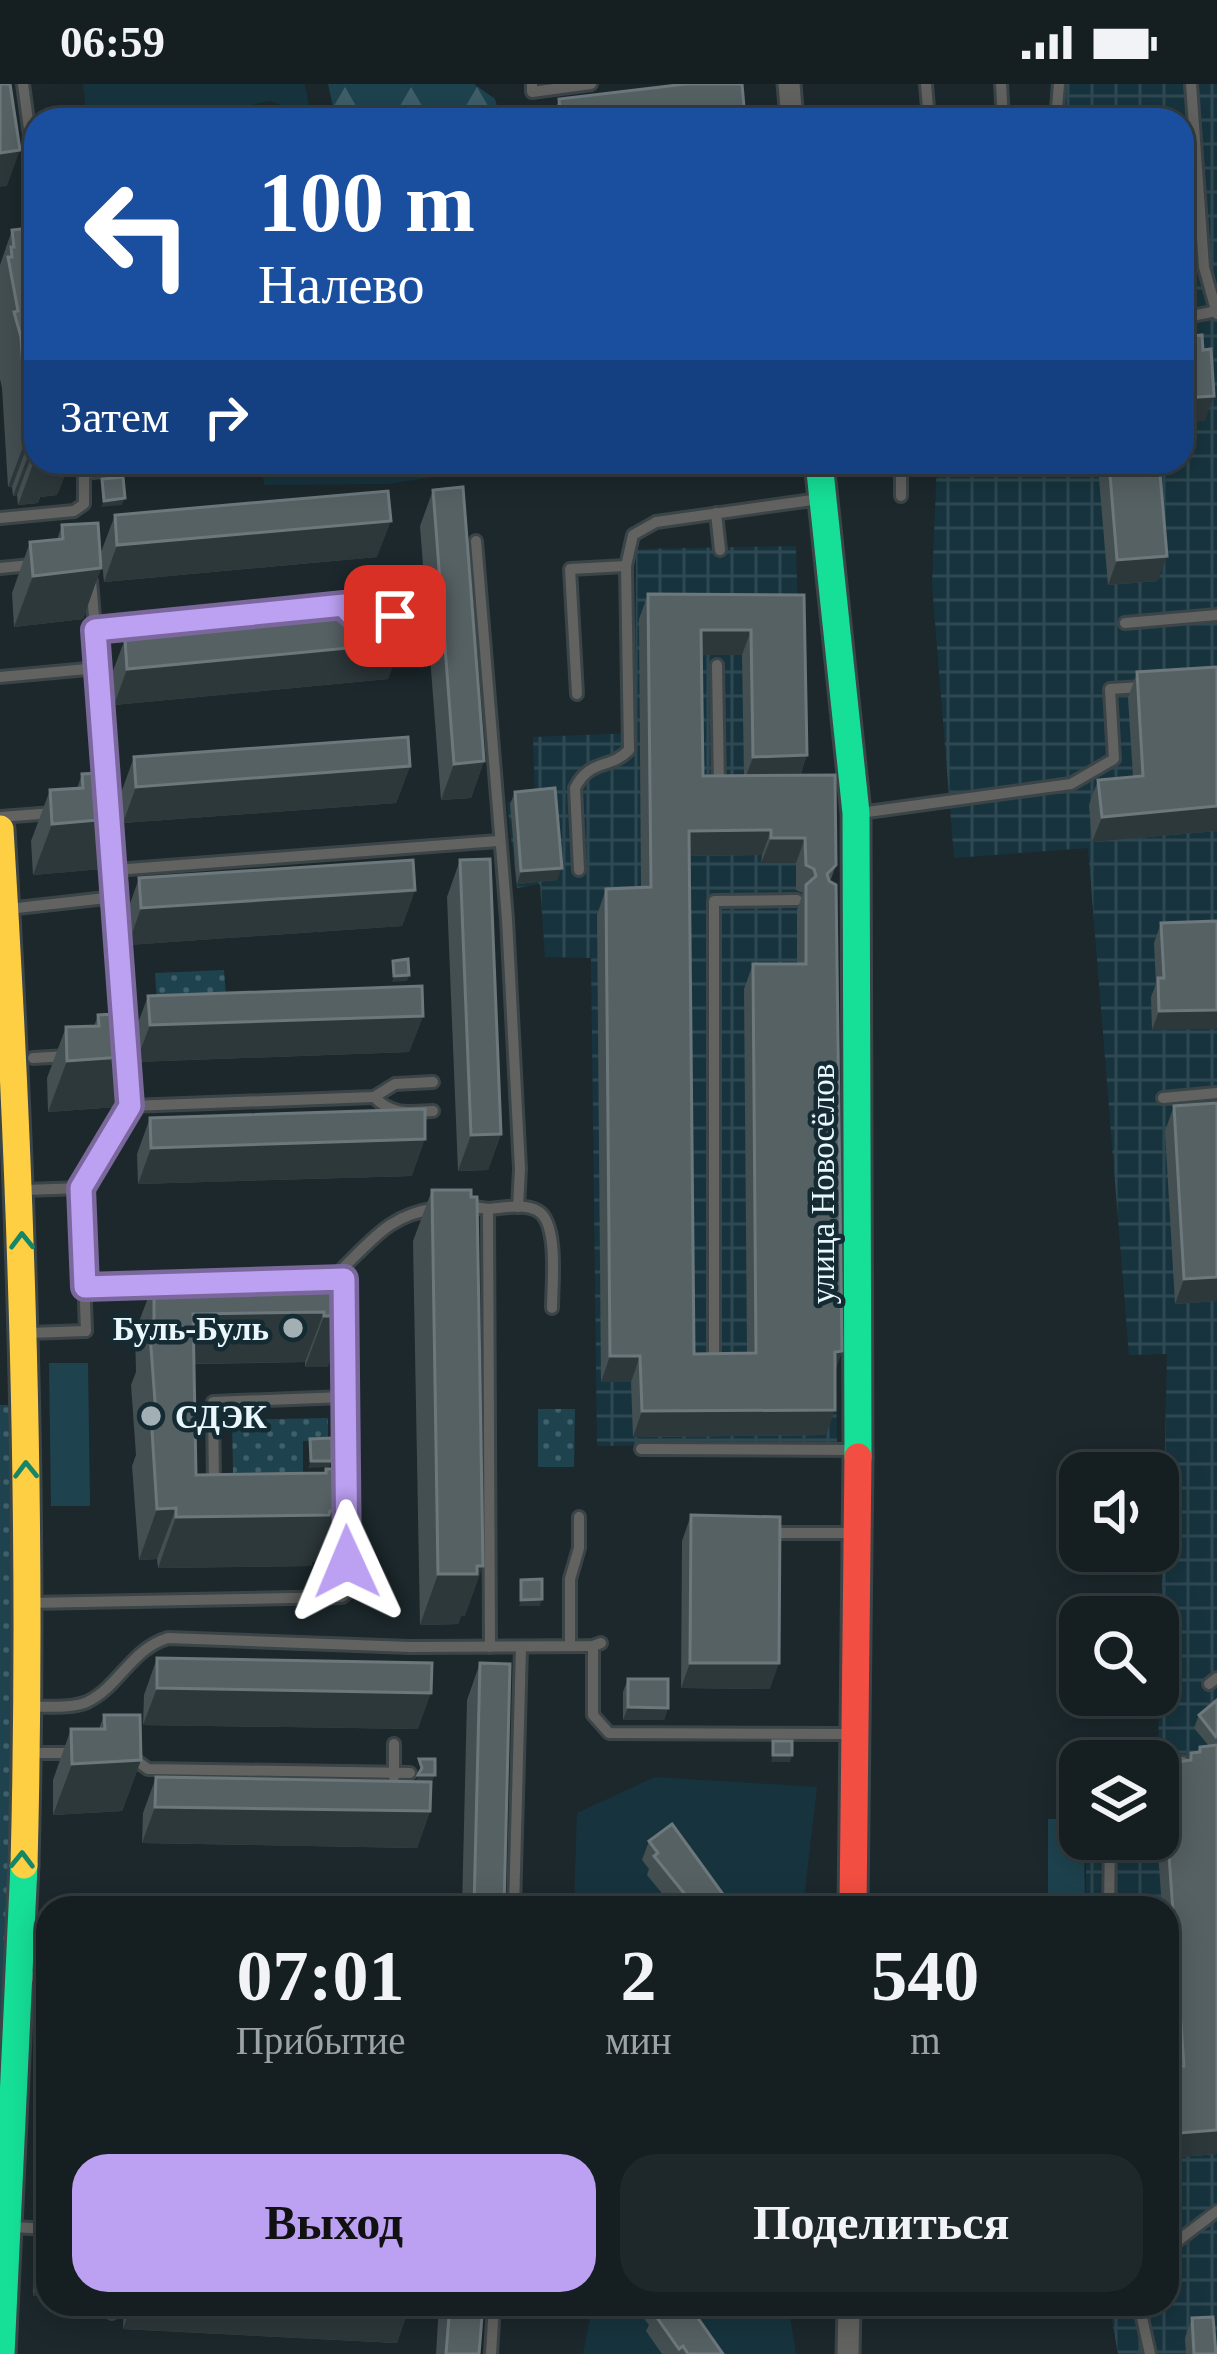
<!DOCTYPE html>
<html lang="ru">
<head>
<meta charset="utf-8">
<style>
  body { margin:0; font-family:"Times New Roman",serif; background:#1e272a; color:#f1f3f6; height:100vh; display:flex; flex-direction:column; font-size:45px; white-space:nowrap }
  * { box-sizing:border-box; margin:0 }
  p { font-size:39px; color:#9da2a5 }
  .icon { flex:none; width:66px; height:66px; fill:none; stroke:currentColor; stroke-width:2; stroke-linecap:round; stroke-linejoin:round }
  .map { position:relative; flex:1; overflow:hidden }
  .side { position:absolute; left:36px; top:1812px; width:1143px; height:420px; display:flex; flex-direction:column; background:#151e21; border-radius:36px; box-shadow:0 6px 30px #0003,0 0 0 3px #343c3f }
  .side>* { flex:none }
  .banner { position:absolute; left:24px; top:24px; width:1170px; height:366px; border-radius:36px; box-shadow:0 6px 30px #0003,0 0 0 3px #343c3f; background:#1a4fa0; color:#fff; overflow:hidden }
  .fabs { position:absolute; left:1059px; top:1368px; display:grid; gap:24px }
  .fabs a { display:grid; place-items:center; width:120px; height:120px; border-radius:24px; background:#151e21; box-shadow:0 6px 30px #0003,0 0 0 3px #343c3f; font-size:60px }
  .pin { position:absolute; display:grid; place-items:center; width:102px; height:102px; color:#fff; margin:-51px; border-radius:24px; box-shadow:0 6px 18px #0006 }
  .me { position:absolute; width:132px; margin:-66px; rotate:359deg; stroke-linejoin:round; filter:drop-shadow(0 0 9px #0008) }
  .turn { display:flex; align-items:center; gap:42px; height:252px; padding:0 36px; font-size:54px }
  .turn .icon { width:156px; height:156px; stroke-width:2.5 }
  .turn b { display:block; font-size:84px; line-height:102px }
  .then { display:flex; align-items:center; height:114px; padding:0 36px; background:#0003; gap:24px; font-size:45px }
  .eta { display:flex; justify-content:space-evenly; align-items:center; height:204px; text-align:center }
  .eta b { font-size:72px; font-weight:800; line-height:84px }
  .button { display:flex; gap:24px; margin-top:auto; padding:24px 36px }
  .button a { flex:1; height:138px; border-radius:36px; background:#bca0f2; color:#111; font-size:48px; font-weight:800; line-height:138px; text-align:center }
  .button a+a { background:#1e272a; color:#f1f3f6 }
  .status { display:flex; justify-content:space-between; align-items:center; height:84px; padding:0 60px; background:#151e21; direction:ltr }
  .status svg { height:33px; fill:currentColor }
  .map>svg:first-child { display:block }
</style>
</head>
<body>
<div class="status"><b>06:59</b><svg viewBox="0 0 49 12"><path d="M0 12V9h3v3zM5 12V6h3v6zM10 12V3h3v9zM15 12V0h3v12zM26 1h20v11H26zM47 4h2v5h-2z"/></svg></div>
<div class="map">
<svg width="1217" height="2270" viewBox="0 0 1217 2270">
  <defs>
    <pattern id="industrial-grid" width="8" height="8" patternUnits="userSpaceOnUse" patternTransform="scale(3)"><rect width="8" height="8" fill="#17343e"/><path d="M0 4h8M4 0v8" fill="none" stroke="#2e4851"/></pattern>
    <pattern id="forest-firs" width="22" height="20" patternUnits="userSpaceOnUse" patternTransform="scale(3)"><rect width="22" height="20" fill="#1e434f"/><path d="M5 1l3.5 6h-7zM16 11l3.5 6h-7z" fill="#3f5f69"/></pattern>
    <pattern id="park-dots" width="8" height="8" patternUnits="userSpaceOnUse" patternTransform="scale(3)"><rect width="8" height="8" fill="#1e434f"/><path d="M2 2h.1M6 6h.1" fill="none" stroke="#3f5f69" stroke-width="1.8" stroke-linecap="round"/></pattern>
  </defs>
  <rect width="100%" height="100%" fill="#1c282c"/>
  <!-- built -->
  <g fill="#17343e">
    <path d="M83 0H305L311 33 270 17 255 20 245 36H87Z"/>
    <path d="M261 378H532L388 400 264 401Z"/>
    <path d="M655 1693 817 1703 803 1824H574L577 1729Z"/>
    <path d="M593 2220H788L796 2270H583Z"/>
  </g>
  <!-- industrial -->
  <g fill="url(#industrial-grid)">
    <path d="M1050 0H1217V2270H1118L1109 2220H1167V1824H1086V1755H1158V1677H1152L1158 1670 1167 1270 1129 1271 1088 764 954 774 932 500 937 378H1182V36H1051Z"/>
    <path d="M796 462 803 714 828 717 837 1359 597 1362 591 874 545 873 540 800 517 804 507 718 535 715 533 653 635 649 636 465Z"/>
  </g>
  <!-- grass -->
  <g fill="#1e434f">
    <path d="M49 1279H88L90 1422H51Z"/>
    <path d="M1048 1735H1080V1755H1084L1085 1824H1048Z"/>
  </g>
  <!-- forest -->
  <path fill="url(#forest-firs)" d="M328 0H474L495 15 499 29 495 36H336Z"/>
  <!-- park -->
  <g fill="url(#park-dots)">
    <path d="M224 886 226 912 157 916 155 889Z"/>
    <path d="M0 1321H13L12 1668 0 2078Z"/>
    <path d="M538 1325H575L574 1383H538Z"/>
    <path d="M328 1334V1356L303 1357V1388L233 1389 232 1336Z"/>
  </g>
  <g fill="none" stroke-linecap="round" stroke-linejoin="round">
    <defs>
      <g id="lane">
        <path d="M23 0 34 81"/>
        <path d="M532 0V8L591 0"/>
        <path d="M926 0 929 36"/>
        <path d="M1001 0 1003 36"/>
        <path d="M1191 0 1204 183 1217 230"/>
        <path d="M1056 36 1059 0"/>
        <path d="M1182 234 1217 227"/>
        <path d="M901 378V412"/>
        <path d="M85 389 125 384 124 378"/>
        <path d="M716 429 720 466"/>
        <path d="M0 434 74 427 84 420V378"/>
        <path d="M476 457 507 835 520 1085 518 1123"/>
        <path d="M0 484 31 481"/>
        <path d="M91 497 108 699"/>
        <path d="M1125 539 1217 531"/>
        <path d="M95 546 344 521 356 506 394 503"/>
        <path d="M717 581 719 702"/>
        <path d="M0 593 98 584"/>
        <path d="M577 610 570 485 626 482"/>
        <path d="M860 729 1071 700 1114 675 1110 605 1141 603"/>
        <path d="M0 733 53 729"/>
        <path d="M111 742 115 786"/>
        <path d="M579 786 575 704C590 674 610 686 629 666L626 482 633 451 656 438 819 415"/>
        <path d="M115 813 124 941"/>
        <path d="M8 825 115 813V786L498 757"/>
        <path d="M33 974 68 972"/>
        <path d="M127 984 130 1022"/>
        <path d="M374 1013C393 1032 408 1028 433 1027"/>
        <path d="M1163 1014 1217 1009"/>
        <path d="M25 1106 81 1104"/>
        <path d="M467 1122 488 1125 490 1563"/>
        <path d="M488 1125C503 1124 524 1119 538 1127 559 1139 552 1202 552 1224"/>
        <path d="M339 1195H344L343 1184C375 1153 390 1131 437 1124"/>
        <path d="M85 1203 164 1200"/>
        <path d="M344 1224 346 1397"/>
        <path d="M28 1249 86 1247 81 1104 130 1022 374 1013 395 1000 433 998"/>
        <path d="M714 1278V817L797 816"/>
        <path d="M641 1365 855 1366"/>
        <path d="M214 1403 213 1318 345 1313"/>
        <path d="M771 1449H855"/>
        <path d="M29 1519 342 1513 348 1508 347 1422"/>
        <path d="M570 1562V1495L579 1464V1433"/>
        <path d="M593 1562V1631L609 1649 849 1650"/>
        <path d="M1209 1600 1217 1594"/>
        <path d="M30 1623C48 1622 70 1625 87 1618 119 1603 131 1565 168 1554L410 1563 593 1562 601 1559"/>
        <path d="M41 1669H77"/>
        <path d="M130 1672 148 1685 410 1689"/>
        <path d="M394 1693V1660"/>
        <path d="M1158 1699 1183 1678"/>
        <path d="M514 1824 521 1563"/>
        <path d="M1109 1824 1110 1755"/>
        <path d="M22 1892 48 1893"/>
        <path d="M13 2143 48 2145"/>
        <path d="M1167 2165 1217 2127"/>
        <path d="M1139 2220 1150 2270"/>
        <path d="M112 2229 113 2220"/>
        <path d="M491 2270 494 2220"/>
      </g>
      <g id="street">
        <path d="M789 0 792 36"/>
        <path d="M848 2270 849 2220"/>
      </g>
      <g id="fast">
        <path d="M819 378 856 729 858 1373"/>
        <path d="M1 2270 24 1781"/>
      </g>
      <path id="slow" d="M0 745C21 1091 33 1435 24 1781"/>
      <path id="jam" d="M853 1824 858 1373"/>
    </defs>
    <!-- lane casing -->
    <use href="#lane" stroke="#3b4447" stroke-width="16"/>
    <!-- street casing -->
    <use href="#street" stroke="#3b4447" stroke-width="27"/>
    <!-- fast casing -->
    <use href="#fast" stroke="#3b4447" stroke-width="33"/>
    <!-- slow casing -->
    <use href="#slow" stroke="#3b4447" stroke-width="33"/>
    <!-- jam casing -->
    <use href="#jam" stroke="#3b4447" stroke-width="33"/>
    <!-- lane -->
    <use href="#lane" stroke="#626261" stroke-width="10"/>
    <!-- street -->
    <use href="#street" stroke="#626261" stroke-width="21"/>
    <!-- fast -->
    <use href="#fast" stroke="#16e098" stroke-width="27"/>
    <!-- slow -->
    <use href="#slow" stroke="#ffcf43" stroke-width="27"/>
    <!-- jam -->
    <use href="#jam" stroke="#f24e42" stroke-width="27"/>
  </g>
  <!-- wall -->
  <g fill="#444f52" fill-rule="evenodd">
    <path d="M559 15 740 36H551Z"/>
    <path d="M12 146 36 156V378H70L57 411 40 413 38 419 18 421 17 411 13 412 12 403H8L2 304 0 295V181Z"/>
    <path d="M1100 378H1159L1158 497 1108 501 1098 383Z"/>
    <path d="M433 406 484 677 471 714 441 716 420 442Z"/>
    <path d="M115 431 377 473 104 498 101 468Z"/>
    <path d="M62 441 101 484 83 535 14 543 12 509 30 458 57 456Z"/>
    <path d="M648 510 804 511 807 671 800 691 836 781 830 798 842 1267 835 1287 826 1351 633 1353 631 1298H601L597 831 606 805 641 803 639 535ZM701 571H742L744 692H703ZM762 771 761 779H796V806L803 809 797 826V880H753L744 905 747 1269 694 1270 689 772Z"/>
    <path d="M125 555 401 559 388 595 114 621 111 592Z"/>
    <path d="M1137 588 1217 747 1092 758 1089 721 1098 696 1133 693 1128 614Z"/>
    <path d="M134 673 410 682 396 719 123 739 121 709Z"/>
    <path d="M82 690 121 734 102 785 33 791 31 757 50 706 77 705Z"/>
    <path d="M515 708 557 796 517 800 510 720Z"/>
    <path d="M460 776 501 1050 488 1086 458 1087 447 813Z"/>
    <path d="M139 794 415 806 402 842 128 861 126 831Z"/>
    <path d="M1217 837 1152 946 1151 913 1156 900 1154 859 1161 839Z"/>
    <path d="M148 912 423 932 409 968 136 978 135 964 136 972 117 1023 48 1028 47 994 66 943 94 942 98 931 135 947Z"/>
    <path d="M1217 1019V1217L1175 1220 1165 1047 1174 1022Z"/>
    <path d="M150 1034 412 1092 138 1100 137 1070Z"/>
    <path d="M432 1106 465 1532H461L458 1540 420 1541 413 1157Z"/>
    <path d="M326 1186 328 1283H305V1278L194 1280 196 1391 325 1389 326 1385 349 1427 330 1478H312L311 1482 158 1484 157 1475 139 1476 132 1382 136 1371 131 1301 136 1288 135 1248 154 1198 169 1197 172 1189Z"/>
    <path d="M691 1431 770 1605 681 1604 682 1457Z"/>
    <path d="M157 1574 418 1645 143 1641 144 1611Z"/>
    <path d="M480 1579 504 1824H462L467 1616Z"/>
    <path d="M628 1595 668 1624 664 1636H623V1608Z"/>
    <path d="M1217 1616V2070L1167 2074V1983H1173L1167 1897V1824H1162L1157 1755 1158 1717 1164 1701 1169 1700 1177 1678 1188 1677 1191 1669 1197 1668 1200 1663 1209 1662 1194 1644 1199 1631Z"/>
    <path d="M104 1631 141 1676 122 1727 53 1731V1696L71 1645H99Z"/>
    <path d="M156 1693 430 1727 417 1764 142 1759 143 1729Z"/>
    <path d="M649 1757 733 1824H674L647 1791 649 1785 642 1776Z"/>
    <path d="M48 2140V2212H33L34 2177Z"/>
    <path d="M124 2220H410L397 2259 123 2245Z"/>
    <path d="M439 2220H483L479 2270H436Z"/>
    <path d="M646 2220H688L723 2270H662L646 2247 649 2241 642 2232Z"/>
    <path d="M1192 2234 1216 2270H1186L1185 2254Z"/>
  </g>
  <!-- shaded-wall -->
  <g fill="#2d383b">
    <path d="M744 23 740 36H635Z"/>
    <path d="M20 66 7 102 0 103V69Z"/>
    <path d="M1214 312 1205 337 1182 339V314Z"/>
    <path d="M27 352H31L12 403H8Z"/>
    <path d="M36 360 17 411 13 412 32 361Z"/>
    <path d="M36 372V378H70L57 411 40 413 38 419 18 421Z"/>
    <path d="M125 414 122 421 101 423 104 417Z"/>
    <path d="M391 437 377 473 104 498 117 461Z"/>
    <path d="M1167 472 1158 497 1108 501 1117 476Z"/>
    <path d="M101 484 83 535 14 543 33 492Z"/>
    <path d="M701 546H751L742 571H692Z"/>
    <path d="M401 559 388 595 114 621 127 585Z"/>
    <path d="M807 671 798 696 744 698 753 673Z"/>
    <path d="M484 677 471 714 441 716 454 680Z"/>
    <path d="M410 682 396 719 123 739 136 703Z"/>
    <path d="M1217 722V747L1092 758 1102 733Z"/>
    <path d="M121 734 102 785 33 791 52 740Z"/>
    <path d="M771 746 762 771 680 772 689 747Z"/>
    <path d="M771 754H805L796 779H761Z"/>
    <path d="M562 784 557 796 517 800 521 787Z"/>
    <path d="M415 806 402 842 128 861 141 824Z"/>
    <path d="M409 891 407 897 392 898 394 892Z"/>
    <path d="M1217 926V945L1152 946 1159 927Z"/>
    <path d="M423 932 409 968 136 978 150 941Z"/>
    <path d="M136 972 117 1023 48 1028 67 977Z"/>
    <path d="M501 1050 488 1086 458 1087 471 1051Z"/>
    <path d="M425 1055 412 1092 138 1100 151 1064Z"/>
    <path d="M1217 1193V1217L1175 1220 1184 1195Z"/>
    <path d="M324 1228 305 1278 175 1280 193 1230Z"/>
    <path d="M324 1232H346L328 1283H305Z"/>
    <path d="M842 1267 833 1292 835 1268Z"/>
    <path d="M610 1272H640L631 1298H601Z"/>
    <path d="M835 1326 826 1351 633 1353 642 1327Z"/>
    <path d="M311 1377H332L329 1383 308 1384Z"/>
    <path d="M176 1424 157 1475 139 1476 157 1425Z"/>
    <path d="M349 1427 330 1478H312L311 1482 158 1484 176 1433Z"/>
    <path d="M477 1482H483L465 1532H461L458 1540 420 1541 438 1490Z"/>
    <path d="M542 1515 540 1522H519L521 1516Z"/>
    <path d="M690 1579H779L770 1605 681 1604Z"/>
    <path d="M157 1604 431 1609 418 1645 143 1641Z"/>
    <path d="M628 1623 668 1624 664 1636H623Z"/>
    <path d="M773 1671H792L790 1678H771Z"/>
    <path d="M141 1676 122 1727 53 1731 72 1680Z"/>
    <path d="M418 1691H435L432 1697H416Z"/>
    <path d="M155 1723 430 1727 417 1764 142 1759Z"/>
    <path d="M1217 2046V2070L1167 2074V2050Z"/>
    <path d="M1178 2093 1174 2106 1167 2112V2103Z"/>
    <path d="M48 2170V2212H33Z"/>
    <path d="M132 2220H361L410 2222 397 2259 123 2245Z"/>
  </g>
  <!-- building -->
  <g fill="#566164" stroke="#6d787c" stroke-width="3" fill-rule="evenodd">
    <path d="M0 0H10L20 66 0 69Z"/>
    <path d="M686 0H742L744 23 635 36H561L559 15Z"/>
    <path d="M31 144 33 156H36V364V360L32 361 31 352H27L21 253 14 228 18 227 8 173H12L11 163H14L12 146Z"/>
    <path d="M1202 251 1203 266 1211 265 1214 312 1182 314V253Z"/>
    <path d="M1109 378H1159L1167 472 1117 476Z"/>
    <path d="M123 393 125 414 104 417 102 395Z"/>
    <path d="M463 403 484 677 454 680 433 406Z"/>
    <path d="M388 407 391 437 117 461 115 431Z"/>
    <path d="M98 439 101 484 33 492 30 458 63 455 62 441Z"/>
    <path d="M648 510 804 511 807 671 753 673 751 546H701L703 692 835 691 836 781 827 790 829 797 836 801 842 1267 835 1268V1326L642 1327 640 1272H610L606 805 651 803ZM771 746V754H805L806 781 814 785 816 792 806 801V880H753L756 1269 694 1270 689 747Z"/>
    <path d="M398 529 401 559 127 585 125 555Z"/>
    <path d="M1217 583V722L1102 733 1098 696 1143 692 1137 588Z"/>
    <path d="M408 653 410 682 136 703 134 673Z"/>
    <path d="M118 688 121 734 52 740 50 706 83 704 82 690Z"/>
    <path d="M555 704 562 784 521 787 515 708Z"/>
    <path d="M490 775 501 1050 471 1051 460 776Z"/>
    <path d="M413 776 415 806 141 824 139 794Z"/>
    <path d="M1217 837V926L1159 927 1158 894H1164L1161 839Z"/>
    <path d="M408 875 409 891 394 892 393 877Z"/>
    <path d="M422 902 423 932 150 941 148 912Z"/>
    <path d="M134 929 136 972 67 977 66 943 99 942 98 931Z"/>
    <path d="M1217 1019V1193L1184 1195 1174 1022Z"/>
    <path d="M425 1025V1055L151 1064 150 1034Z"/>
    <path d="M432 1106H471V1113H477L483 1482H477V1490H438Z"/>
    <path d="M326 1186V1190H345L346 1232H324V1228L193 1230 196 1391 326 1389V1385H348L349 1427H330L329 1431 176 1433V1424L157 1425 151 1331H156L150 1250H154V1198L172 1197V1189Z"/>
    <path d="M332 1354V1377H311L310 1355Z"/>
    <path d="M691 1431 780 1433 779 1579H690Z"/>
    <path d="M542 1495V1515L521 1516V1496Z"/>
    <path d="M157 1574 432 1579 431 1609 157 1604Z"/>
    <path d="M480 1579 510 1580 504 1824H474Z"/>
    <path d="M628 1595H668V1624L628 1623Z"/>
    <path d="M1217 1616V1652L1216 1653 1199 1631Z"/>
    <path d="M104 1631H140L141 1676 72 1680 71 1645H105Z"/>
    <rect x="773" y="1657" width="19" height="14"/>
    <path d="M1217 1661V2046L1167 2050V1983L1184 1982 1164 1701 1179 1700 1177 1678 1191 1676V1669L1200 1668V1663Z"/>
    <path d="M419 1675H435V1691H418L422 1684Z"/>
    <path d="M156 1693 431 1698 430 1727 155 1723Z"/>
    <path d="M672 1740 733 1824H696L654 1772 658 1769 649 1757Z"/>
    <path d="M156 1818 318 1824H155Z"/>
    <path d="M1167 2080 1178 2093 1167 2103Z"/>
    <path d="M361 2220H410V2222Z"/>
    <path d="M450 2220H483L479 2270H446Z"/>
    <path d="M654 2220H688L723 2270H688L683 2262 679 2265 653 2228 658 2225Z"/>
    <path d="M1213 2233 1216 2270H1194L1192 2234Z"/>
  </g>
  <!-- one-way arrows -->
  <defs><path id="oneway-chevron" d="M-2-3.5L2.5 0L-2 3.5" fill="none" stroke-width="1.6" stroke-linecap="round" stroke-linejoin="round" transform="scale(3)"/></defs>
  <g stroke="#168666">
    <use href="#oneway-chevron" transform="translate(22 1157) rotate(-91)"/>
    <use href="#oneway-chevron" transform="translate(26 1386) rotate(-91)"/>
    <use href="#oneway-chevron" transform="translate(22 1776) rotate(-89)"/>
  </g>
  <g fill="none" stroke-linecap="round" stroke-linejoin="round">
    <defs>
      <path id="route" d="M347 1478 344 1195 85 1203 81 1104 130 1022 95 546 344 521C356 542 375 535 395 532"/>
    </defs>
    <!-- route casing -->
    <use href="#route" stroke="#7a689d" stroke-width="30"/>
    <!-- route -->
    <use href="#route" stroke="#bca0f2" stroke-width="21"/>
  </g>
  <!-- markers -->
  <g fill="#a2afb3" stroke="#152b33" stroke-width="4.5">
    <circle cx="293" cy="1244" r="12"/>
    <circle cx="151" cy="1332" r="12"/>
  </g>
  <g text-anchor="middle" stroke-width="9" stroke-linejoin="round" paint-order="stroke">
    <!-- street labels -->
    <g font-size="33" fill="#eaf7fc" stroke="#152b33">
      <text transform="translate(822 1100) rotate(-90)" y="12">улица Новосёлов</text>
    </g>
    <!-- poi labels -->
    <g font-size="33" font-weight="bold" fill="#eaf7fc" stroke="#152b33" text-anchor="end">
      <text x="269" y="1256">Буль-Буль</text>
      <text x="175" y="1344" text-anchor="start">СДЭК</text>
    </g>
  </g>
</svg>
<div class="fabs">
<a><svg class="icon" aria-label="sound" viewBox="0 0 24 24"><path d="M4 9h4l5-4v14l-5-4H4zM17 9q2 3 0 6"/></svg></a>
<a><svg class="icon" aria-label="search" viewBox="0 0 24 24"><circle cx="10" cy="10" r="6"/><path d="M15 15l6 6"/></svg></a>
<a><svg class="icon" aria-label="layers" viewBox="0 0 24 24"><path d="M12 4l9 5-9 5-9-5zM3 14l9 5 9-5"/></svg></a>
</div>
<div class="pin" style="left:395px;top:532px;background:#d93025"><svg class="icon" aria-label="arrive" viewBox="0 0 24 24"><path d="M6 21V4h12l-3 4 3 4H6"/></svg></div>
<svg class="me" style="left:347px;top:1478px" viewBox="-20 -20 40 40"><path d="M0-17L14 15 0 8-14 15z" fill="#bca0f2" stroke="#fff" stroke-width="4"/></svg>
<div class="banner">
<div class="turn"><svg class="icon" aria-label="left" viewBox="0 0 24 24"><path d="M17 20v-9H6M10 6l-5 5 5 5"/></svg><div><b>100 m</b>Налево</div></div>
<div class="then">Затем<svg class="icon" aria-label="right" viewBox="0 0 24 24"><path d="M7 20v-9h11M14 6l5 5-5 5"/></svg></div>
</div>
<section class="side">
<div class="eta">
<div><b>07:01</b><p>Прибытие</p></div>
<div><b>2</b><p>мин</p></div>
<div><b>540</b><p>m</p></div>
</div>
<div class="button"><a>Выход</a><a>Поделиться</a></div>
</section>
</div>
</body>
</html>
